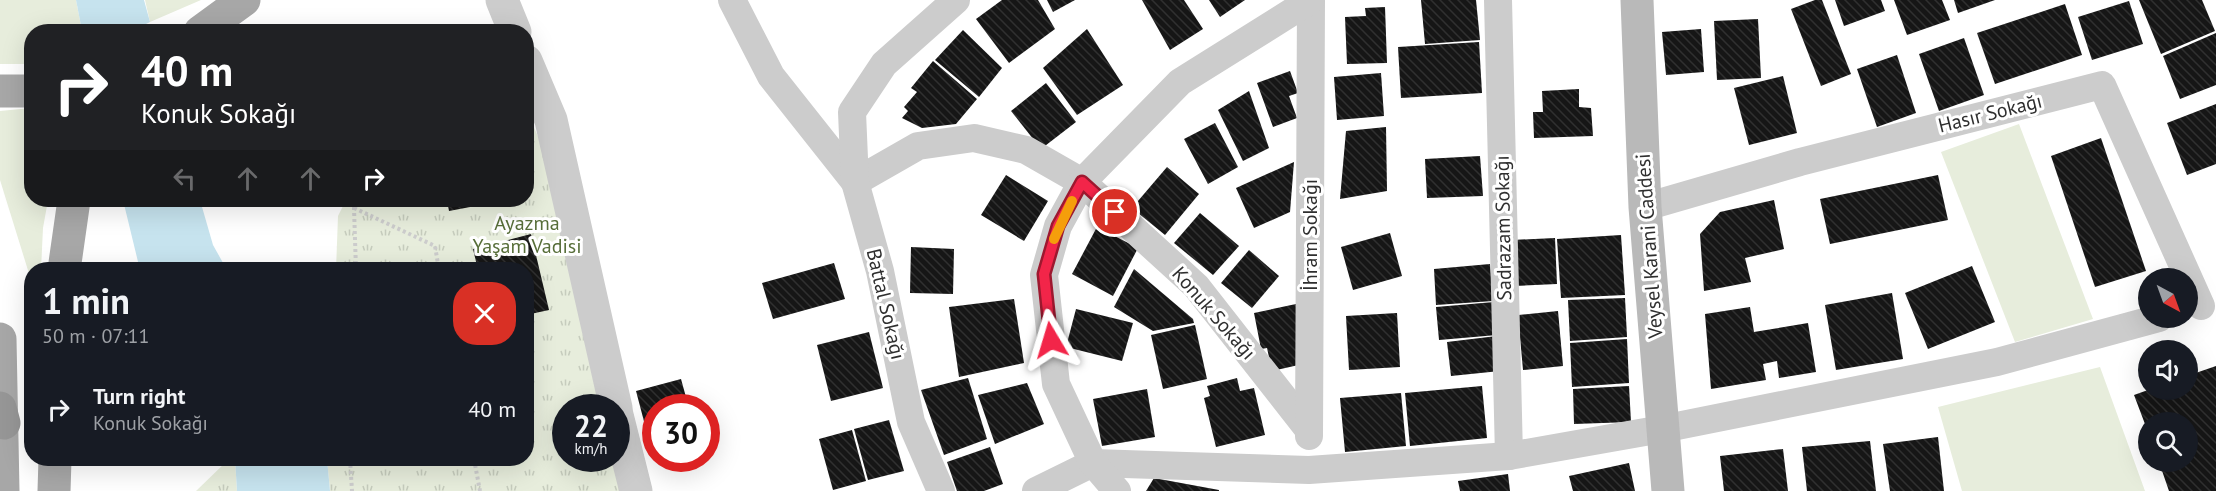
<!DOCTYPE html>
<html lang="en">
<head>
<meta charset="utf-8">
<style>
  body { margin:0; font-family:"PT Sans",sans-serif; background:#20242c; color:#f1f3f6; height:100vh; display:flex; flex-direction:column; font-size:22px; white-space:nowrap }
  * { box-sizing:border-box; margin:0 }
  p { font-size:20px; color:#9ea1a6 }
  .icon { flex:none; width:33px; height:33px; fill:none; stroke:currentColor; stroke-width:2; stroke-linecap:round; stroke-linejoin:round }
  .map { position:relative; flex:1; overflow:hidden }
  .drawer { position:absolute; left:24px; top:262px; width:510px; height:204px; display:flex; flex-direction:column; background:#171b24; border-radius:24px; box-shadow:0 6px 24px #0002 }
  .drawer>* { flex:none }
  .guide { position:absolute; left:24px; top:24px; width:510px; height:183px; border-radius:24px; box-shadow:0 6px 24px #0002; background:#202124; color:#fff; overflow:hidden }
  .needle { width:39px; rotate:139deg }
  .fabs { position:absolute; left:2138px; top:268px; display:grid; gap:12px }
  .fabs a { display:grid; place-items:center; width:60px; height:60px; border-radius:50%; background:#171b24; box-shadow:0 6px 24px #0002; font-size:30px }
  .speed { position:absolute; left:552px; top:394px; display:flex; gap:12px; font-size:30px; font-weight:700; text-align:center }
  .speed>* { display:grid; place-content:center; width:78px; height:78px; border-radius:50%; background:#171b24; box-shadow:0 6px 24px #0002; line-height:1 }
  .speed small { font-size:15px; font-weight:400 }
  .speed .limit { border:9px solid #d22; background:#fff; color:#111 }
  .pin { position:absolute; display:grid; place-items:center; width:51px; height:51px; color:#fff; margin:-26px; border:3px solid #fff; border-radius:50%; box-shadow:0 2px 6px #0007 }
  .me { position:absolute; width:66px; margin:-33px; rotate:353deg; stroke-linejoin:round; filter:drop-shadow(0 0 4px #0008) }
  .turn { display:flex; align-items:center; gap:21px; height:126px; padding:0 18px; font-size:27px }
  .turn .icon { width:78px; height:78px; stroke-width:2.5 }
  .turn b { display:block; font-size:42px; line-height:51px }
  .lanes { display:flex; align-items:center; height:57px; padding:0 18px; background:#0003; justify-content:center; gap:30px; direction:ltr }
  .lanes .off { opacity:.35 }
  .round { display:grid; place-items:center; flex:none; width:63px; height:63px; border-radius:24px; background:#20242c }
  .head { display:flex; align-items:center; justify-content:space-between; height:102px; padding:0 18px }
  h1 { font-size:36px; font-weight:600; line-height:45px }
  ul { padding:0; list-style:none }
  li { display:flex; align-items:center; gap:18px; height:90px; padding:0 18px }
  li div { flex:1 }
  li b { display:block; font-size:22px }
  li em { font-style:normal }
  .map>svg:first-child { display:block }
</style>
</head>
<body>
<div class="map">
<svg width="2216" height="491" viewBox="0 0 2216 491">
  <defs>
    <pattern id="park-tufts" width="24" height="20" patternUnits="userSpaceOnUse" patternTransform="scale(1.5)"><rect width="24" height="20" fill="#e7eddc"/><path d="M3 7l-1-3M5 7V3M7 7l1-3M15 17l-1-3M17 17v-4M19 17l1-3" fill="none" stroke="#c6ccbd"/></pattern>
    <pattern id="building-back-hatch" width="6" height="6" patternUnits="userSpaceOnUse" patternTransform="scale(1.5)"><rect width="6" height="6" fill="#161616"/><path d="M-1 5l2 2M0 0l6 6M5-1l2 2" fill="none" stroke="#303030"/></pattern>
  </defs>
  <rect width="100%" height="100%" fill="#fff"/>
  <!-- grass -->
  <g fill="#e7eddc">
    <path d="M0 0H76L82 31 32 32 31 64H0Z"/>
    <path d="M145 0H201L150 22Z"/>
    <path d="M31 108 32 200H48L43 228 41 270H32L31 280 0 180V111Z"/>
    <path d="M2019 124 2093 319 2015 342 1941 152Z"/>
    <path d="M2100 367 2145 491H1962L1938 407Z"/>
  </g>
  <!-- park -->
  <g fill="url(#park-tufts)">
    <path d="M527 113 546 153 604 408H566V459H615L623 491H330L327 459H526V270H336L338 216 346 200H526Z"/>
    <path d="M229 459H235L237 491H196Z"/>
  </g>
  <!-- water -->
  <g fill="#c6e3ee">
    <path d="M76 0H144L150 22 132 31H82Z"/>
    <path d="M123 200H200L213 245 227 270H140Z"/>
    <path d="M235 459H327L330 491H237Z"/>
  </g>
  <!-- building -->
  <g fill="url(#building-back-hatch)">
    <path d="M1002 0H1038L1055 29 1009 63 976 19Z"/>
    <path d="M1047 0H1075L1053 12Z"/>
    <path d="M1142 0H1184L1203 29 1170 50Z"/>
    <path d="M1209 0H1245L1220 17Z"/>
    <path d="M1421 0H1476L1480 40 1425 44Z"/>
    <path d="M1815 0H1822L1851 74 1821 86 1791 9Z"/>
    <path d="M1835 0H1881L1885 11 1844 26Z"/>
    <path d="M1894 0H1942L1950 20 1907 35Z"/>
    <path d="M1954 0H1995L1958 13Z"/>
    <path d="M2139 0H2202L2215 31 2161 54Z"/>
    <path d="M2129 1 2143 44 2092 60 2078 17Z"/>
    <path d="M2065 4 2082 55 1995 84 1977 33Z"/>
    <path d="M1385 7 1387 63 1347 64 1345 17 1366 16 1365 8Z"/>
    <path d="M1758 19 1761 78 1717 80 1714 21Z"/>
    <path d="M1087 29 1123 85 1077 115 1043 68Z"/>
    <path d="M1701 29 1704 72 1666 75 1662 32Z"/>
    <path d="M963 30 1002 68 979 97 935 60Z"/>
    <path d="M2216 33V85L2180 99 2163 56Z"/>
    <path d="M1964 38 1984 95 1939 111 1919 54Z"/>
    <path d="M1479 42 1482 93 1401 98 1398 47Z"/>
    <path d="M1897 55 1916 113 1877 127 1857 69Z"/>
    <path d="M933 61 977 99 956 124 922 128 902 118 908 111 904 107 917 92 911 88Z"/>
    <path d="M1290 71 1298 93 1289 96 1297 118 1273 127 1257 83Z"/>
    <path d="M1381 73 1384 116 1337 120 1334 77Z"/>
    <path d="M1783 76 1797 133 1749 145 1734 88Z"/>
    <path d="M1046 83 1076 122 1041 149 1011 111Z"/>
    <path d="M1579 89V107L1591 108 1593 136 1534 138 1533 112H1543L1542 91Z"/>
    <path d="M1249 91 1269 148 1243 161 1218 110Z"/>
    <path d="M2216 104V164L2187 175 2167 123Z"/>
    <path d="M1215 123 1238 167 1208 184 1184 139Z"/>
    <path d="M1386 127 1387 191 1340 199 1346 131Z"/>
    <path d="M2101 138 2146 271 2095 287 2051 156Z"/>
    <path d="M1480 156 1483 196 1427 198 1425 159Z"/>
    <path d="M1294 162 1290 212 1254 228 1236 188Z"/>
    <path d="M1167 167 1199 194 1165 235 1132 208Z"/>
    <path d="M1006 175 1048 201 1024 241 981 215Z"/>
    <path d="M1938 175 1948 220 1830 244 1820 199Z"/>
    <path d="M447 200H502V201L449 211Z"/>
    <path d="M1774 200 1784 249 1745 258 1751 282 1704 291 1700 234 1720 212Z"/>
    <path d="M1200 213 1239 246 1213 275 1174 243Z"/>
    <path d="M1097 227 1138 248 1113 296 1072 274Z"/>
    <path d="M1390 233 1402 276 1353 290 1341 247Z"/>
    <path d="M531 234 549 310 526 315V270H478L473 249Z"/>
    <path d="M1621 235 1625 295 1561 298 1557 239Z"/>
    <path d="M1555 238 1557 284 1514 286 1512 240Z"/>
    <path d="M911 247 954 249 953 294 910 293Z"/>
    <path d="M1249 250 1279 276 1252 308 1221 283Z"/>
    <path d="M834 263 845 299 773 319 762 283Z"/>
    <path d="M1490 264 1493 301 1436 305 1434 269Z"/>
    <path d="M1972 266 1995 322 1928 349 1905 293Z"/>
    <path d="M1134 269 1193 319 1194 323 1153 331 1114 307Z"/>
    <path d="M1892 293 1903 359 1836 370 1825 305Z"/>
    <path d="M1625 298 1627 337 1570 341 1568 300Z"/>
    <path d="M1014 299 1024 363 959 377 949 307Z"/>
    <path d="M1494 302 1497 335 1439 340 1436 307Z"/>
    <path d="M1296 304 1303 364 1272 371 1267 348 1261 349 1254 313Z"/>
    <path d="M1750 307 1754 332 1808 323 1816 372 1779 378 1777 361 1763 364 1766 380 1711 389 1705 314Z"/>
    <path d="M1076 309 1133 323 1122 361 1066 347Z"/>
    <path d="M1558 311 1563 366 1523 370 1518 315Z"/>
    <path d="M1397 313 1400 367 1349 370 1346 316Z"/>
    <path d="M1195 325 1207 379 1163 389 1151 335Z"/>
    <path d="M869 332 883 388 831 401 817 345Z"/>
    <path d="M1497 336 1500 371 1451 376 1447 342Z"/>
    <path d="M1627 339 1629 383 1572 387 1570 343Z"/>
    <path d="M2216 366V491H2169L2159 462H2187V423H2148V432L2134 395 2148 390H2187V376Z"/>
    <path d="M968 378 987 439 944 455 921 390Z"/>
    <path d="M1237 378 1240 391 1254 388 1265 435 1216 447 1204 398 1210 396 1207 386Z"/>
    <path d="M681 379 689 408H656V427L646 429 636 391Z"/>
    <path d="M1027 383 1044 424 995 444 978 395Z"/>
    <path d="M1482 386 1487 438 1410 446 1405 393Z"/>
    <path d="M1629 386 1631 422 1574 424 1573 389Z"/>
    <path d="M1147 389 1155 437 1102 446 1093 399Z"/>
    <path d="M1401 393 1406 446 1345 452 1340 398Z"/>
    <path d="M889 420 904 471 868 480 854 429Z"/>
    <path d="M852 430 866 481 833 490 819 439Z"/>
    <path d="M1938 437 1944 491H1890L1883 444Z"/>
    <path d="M1870 441 1876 491H1807L1802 447Z"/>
    <path d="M990 447 1003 484 984 491H957L947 462Z"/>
    <path d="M1783 449 1788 491H1724L1720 456Z"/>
    <path d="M1629 463 1635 491H1573L1569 476Z"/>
    <path d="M1508 474 1510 491H1460L1458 481Z"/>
    <path d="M1154 478 1219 490V491H1146Z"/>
  </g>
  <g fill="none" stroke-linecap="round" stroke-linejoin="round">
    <!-- path -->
    <g stroke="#ccc" stroke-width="4" stroke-dasharray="3 3" stroke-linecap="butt">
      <path d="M354 208 435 246 439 270"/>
      <path d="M356 270 354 208 363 200"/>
      <path d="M350 459 352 491"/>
      <path d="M474 459 480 491"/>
    </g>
    <!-- minor -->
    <g stroke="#ccc" stroke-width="28">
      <path d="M732 0 771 76 855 182 918 146 974 138 1026 150 1082 182 1196 286 1309 430"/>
      <path d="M1498 0 1509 456"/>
      <path d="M1645 207 1800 162 2102 85 2201 306"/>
      <path d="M1309 436 1311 0"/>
      <path d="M941 491 911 422 880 271 855 182 852 112 884 64 956 0"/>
      <path d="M1036 491 1093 463 1309 470 1509 456 1662 429 1997 362 2159 318"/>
      <path d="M1117 491 1093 463 1056 384 1044 275 1058 226 1082 182 1180 82 1311 0"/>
    </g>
    <!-- tertiary -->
    <g stroke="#ccc" stroke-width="33">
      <path d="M502 0 515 32"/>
      <path d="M526 61 551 120 616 408"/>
      <path d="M616 411 636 491"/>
    </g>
    <!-- secondary -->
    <path stroke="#b9b9b9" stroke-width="33" d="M1637 0 1645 207 1668 491"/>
    <!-- primary -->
    <g stroke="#a7a7a7" stroke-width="33">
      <path d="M200 32 244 0"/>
      <path d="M0 91H32"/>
      <path d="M64 270 74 200"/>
      <path d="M0 339 3 491"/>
      <path d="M54 491 55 459"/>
    </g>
    <!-- motorway -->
    <path stroke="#969696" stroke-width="33" d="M0 408 4 423"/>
  </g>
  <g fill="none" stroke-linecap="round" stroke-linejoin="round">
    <defs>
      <path id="route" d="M1051 340 1044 274 1058 226 1082 182 1115 212"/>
    </defs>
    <!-- route casing -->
    <use href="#route" stroke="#9d182f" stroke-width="15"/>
    <!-- route -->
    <use href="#route" stroke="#f22549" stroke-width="10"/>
    <!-- slow -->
    <path stroke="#f59e0b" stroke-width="10" d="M1054 239 1072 201"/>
  </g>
  <g text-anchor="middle" stroke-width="6" stroke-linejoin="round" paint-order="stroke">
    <!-- street labels -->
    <g font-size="20" fill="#2f2f2f" stroke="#fff">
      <text transform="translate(1990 113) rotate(-14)" y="7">Hasır Sokağı</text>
      <text transform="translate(1503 228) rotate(-91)" y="7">Sadrazam Sokağı</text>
      <text transform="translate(1310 235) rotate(-90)" y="7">İhram Sokağı</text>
      <text transform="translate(1649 246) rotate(-94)" y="7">Veysel Karani Caddesi</text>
      <text transform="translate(886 304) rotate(77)" y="7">Battal Sokağı</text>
      <text transform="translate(1214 313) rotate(49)" y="7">Konuk Sokağı</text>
    </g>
    <!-- park labels -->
    <g font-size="20" fill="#576e39" stroke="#fff">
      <text x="527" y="230">Ayazma<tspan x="527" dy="23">Yaşam Vadisi</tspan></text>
    </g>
  </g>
</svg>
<div class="fabs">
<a><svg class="needle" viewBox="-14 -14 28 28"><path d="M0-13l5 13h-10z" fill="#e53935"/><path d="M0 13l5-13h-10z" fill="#9ea1a6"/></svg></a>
<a><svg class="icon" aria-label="sound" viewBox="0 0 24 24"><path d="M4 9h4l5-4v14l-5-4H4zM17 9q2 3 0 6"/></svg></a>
<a><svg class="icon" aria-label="search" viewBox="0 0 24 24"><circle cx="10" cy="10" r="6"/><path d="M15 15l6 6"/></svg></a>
</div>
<div class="speed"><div>22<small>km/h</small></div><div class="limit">30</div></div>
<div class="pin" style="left:1115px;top:212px;background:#d93025"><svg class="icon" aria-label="arrive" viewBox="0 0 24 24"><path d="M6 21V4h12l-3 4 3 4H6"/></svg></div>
<svg class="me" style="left:1051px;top:340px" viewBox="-20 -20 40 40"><path d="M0-17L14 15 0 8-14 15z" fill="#f22549" stroke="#fff" stroke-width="4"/></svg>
<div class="guide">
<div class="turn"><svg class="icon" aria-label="right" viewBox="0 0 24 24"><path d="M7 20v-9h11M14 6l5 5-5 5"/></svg><div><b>40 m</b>Konuk Sokağı</div></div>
<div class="lanes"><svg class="icon off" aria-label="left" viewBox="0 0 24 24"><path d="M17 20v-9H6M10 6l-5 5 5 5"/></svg><svg class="icon off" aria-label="ahead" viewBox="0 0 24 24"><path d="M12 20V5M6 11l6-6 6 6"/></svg><svg class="icon off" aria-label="ahead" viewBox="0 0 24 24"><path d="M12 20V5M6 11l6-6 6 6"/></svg><svg class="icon" aria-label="right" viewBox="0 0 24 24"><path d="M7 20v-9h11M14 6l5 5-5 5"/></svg></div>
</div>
<section class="drawer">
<div class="head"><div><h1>1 min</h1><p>50 m · 07:11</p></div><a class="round" style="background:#d93025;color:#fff"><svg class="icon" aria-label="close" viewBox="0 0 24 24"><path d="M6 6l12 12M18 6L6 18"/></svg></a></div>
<ul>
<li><svg class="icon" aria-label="right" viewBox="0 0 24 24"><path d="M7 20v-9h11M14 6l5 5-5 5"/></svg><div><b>Turn right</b><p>Konuk Sokağı</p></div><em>40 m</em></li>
</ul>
</section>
</div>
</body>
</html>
